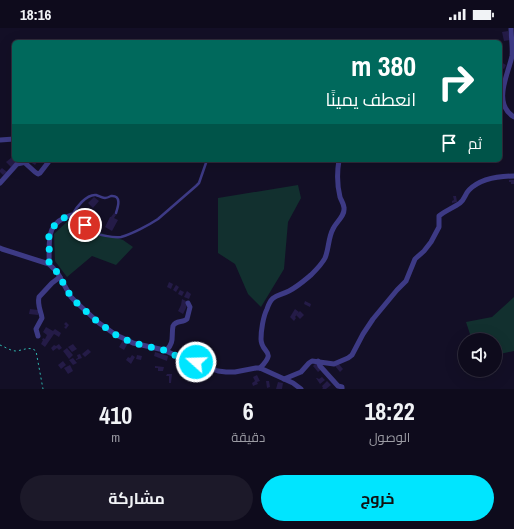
<!DOCTYPE html>
<html lang="ar">
<head>
<meta charset="utf-8">
<style>
  body { margin:0; font-family:"Archivo Narrow",Cairo,sans-serif; background:#1c1929; color:#f1f3f6; direction:rtl; height:100vh; display:flex; flex-direction:column; font-size:15px; white-space:nowrap }
  * { box-sizing:border-box; margin:0 }
  p { font-size:13px; color:#9b9ba3 }
  .icon { flex:none; width:22px; height:22px; fill:none; stroke:currentColor; stroke-width:2; stroke-linecap:round; stroke-linejoin:round }
  .map { position:relative; height:361px; overflow:hidden; direction:ltr }
  .details { display:flex; flex-direction:column; background:#0e0b1c; flex:1 }
  .details>* { flex:none }
  .hud { position:absolute; left:12px; top:12px; width:490px; height:122px; border-radius:6px; box-shadow:0 4px 16px #0002,0 0 0 1px #2e2b3b; direction:rtl; background:#00695c; color:#fff; overflow:hidden }
  .tools { position:absolute; left:458px; top:305px; display:grid; gap:8px }
  .tools a { display:grid; place-items:center; width:44px; height:44px; border-radius:50%; background:#0e0b1c; box-shadow:0 4px 16px #0002,0 0 0 1px #2e2b3b; font-size:20px }
  .pin { position:absolute; display:grid; place-items:center; width:34px; height:34px; color:#fff; margin:-17px; border:2px solid #fff; border-radius:50%; box-shadow:0 1px 4px #0007 }
  .me { position:absolute; width:44px; margin:-22px; rotate:290deg; stroke-linejoin:round; filter:drop-shadow(0 0 3px #0008) }
  .turn { display:flex; align-items:center; gap:14px; height:84px; padding:0 20px; font-size:18px }
  .turn .icon { width:52px; height:52px; stroke-width:2.5 }
  .turn b { display:block; font-size:28px; line-height:34px }
  .then { display:flex; align-items:center; height:38px; padding:0 20px; background:#0003; gap:8px; font-size:15px }
  .eta { display:flex; justify-content:space-evenly; align-items:center; height:68px; text-align:center }
  .eta b { font-size:24px; font-weight:700; line-height:28px }
  .action { display:flex; gap:8px; margin-top:auto; padding:8px 20px }
  .action a { flex:1; height:46px; border-radius:24px; background:#00e5ff; color:#111; font-size:16px; font-weight:700; line-height:46px; text-align:center }
  .action a+a { background:#1c1929; color:#f1f3f6 }
  .status { display:flex; justify-content:space-between; align-items:center; height:28px; padding:0 20px; background:#0e0b1c; direction:ltr }
  .status svg { height:11px; fill:currentColor }
  .map>svg:first-child { display:block }
</style>
</head>
<body>
<div class="status"><b>18:16</b><svg viewBox="0 0 49 12"><path d="M0 12V9h3v3zM5 12V6h3v6zM10 12V3h3v9zM15 12V0h3v12zM26 1h20v11H26zM47 4h2v5h-2z"/></svg></div>
<div class="map">
<svg width="514" height="361" viewBox="0 0 514 361">
  <rect width="100%" height="100%" fill="#130f26"/>
  <!-- green -->
  <g fill="#12302f">
    <path d="M298 157 301 170 288 194 284 241 261 279 248 266 235 236 218 225V170Z"/>
    <path d="M70 191 79 198 123 212 133 219 116 237 92 228 67 249 55 233 54 206Z"/>
    <path d="M514 269V323L500 326H495V312H472L466 294 492 289Z"/>
  </g>
  <!-- building -->
  <g fill="#241b47">
    <path d="M508 3 510 12 504 13 502 4Z"/>
    <path d="M501 34 506 37 504 41 500 39Z"/>
    <path d="M11 130 16 134 11 139 6 134Z"/>
    <path d="M31 132H37L38 133 35 137 30 134Z"/>
    <path d="M2 140 7 144 3 147 0 144V142Z"/>
    <path d="M509 152H514V156H511V154H509Z"/>
    <path d="M453 168H456L457 174 452 175V173L454 172Z"/>
    <path d="M94 169 99 173 93 180 88 175Z"/>
    <path d="M114 185 116 187 114 190 118 192 112 203 105 199 110 189H111Z"/>
    <path d="M169 254 173 256 171 261 167 259Z"/>
    <path d="M176 257 179 259 176 264 173 262Z"/>
    <path d="M180 262 184 264 182 268 178 266Z"/>
    <path d="M187 263 191 266 189 271 184 269Z"/>
    <path d="M182 271 188 274 186 280 183 286 178 283 181 277Z"/>
    <path d="M305 273 311 276 310 279 304 276Z"/>
    <path d="M30 281 38 282V287L29 286Z"/>
    <path d="M295 281 299 284 295 289 296 290 294 293 290 289Z"/>
    <path d="M300 283 304 287 300 291 296 287Z"/>
    <path d="M66 294 69 297 66 301 64 299 66 298 64 296Z"/>
    <path d="M46 299 53 303 55 301 61 305 59 309 54 306 45 319 41 316 43 312H42L43 310 45 311 47 307 43 304Z"/>
    <path d="M123 312 128 315 124 322 119 319Z"/>
    <path d="M59 316 62 320 59 322 57 320 53 323 51 320 54 317 56 318Z"/>
    <path d="M73 316 77 321 72 324 68 319Z"/>
    <path d="M67 320 73 327 69 331 63 323Z"/>
    <path d="M88 321 91 324 85 329 82 326Z"/>
    <path d="M155 324 168 328 167 333 154 328Z"/>
    <path d="M80 326 82 330 76 332V331L78 330 77 327Z"/>
    <path d="M132 327 135 329 131 336 126 332 128 329 130 330Z"/>
    <path d="M137 327 142 328 141 332 136 331Z"/>
    <path d="M73 330 77 335 73 337 69 332Z"/>
    <path d="M63 333 66 337 61 341 58 337Z"/>
    <path d="M317 334 322 341 318 344 313 338Z"/>
    <path d="M338 335 343 341 340 344 335 338Z"/>
    <path d="M70 337 73 343 68 346 64 340Z"/>
    <path d="M155 338 164 339 163 343H158V340H155Z"/>
    <path d="M167 346H172L171 355H169V348H166Z"/>
    <path d="M257 347 260 353 257 354 258 356 253 358 252 355 255 353 253 349Z"/>
    <path d="M322 349 325 352 320 356 316 350H317L319 351Z"/>
    <path d="M266 353H269L270 359 267 360Z"/>
    <path d="M327 353 331 357 326 361H322L323 360 322 358Z"/>
    <path d="M278 354 283 355 282 361H276Z"/>
  </g>
  <g fill="none" stroke-linecap="round" stroke-linejoin="round">
    <!-- path -->
    <path stroke="#2fb8b0" stroke-width="1" stroke-dasharray="2 3" stroke-linecap="butt" d="M0 317C5 319 11 323 16 323 24 322 30 318 36 323L43 361"/>
    <!-- service -->
    <path stroke="#3d3a85" stroke-width="2.5" d="M116 185C118 179 122 167 111 168 109 169 107 170 105 170 102 170 99 168 96 167 86 166 76 180 72 187H75C80 192 85 198 91 203 97 207 114 210 121 209 132 206 149 197 158 191L196 158 199 155 207 132"/>
    <!-- minor -->
    <g stroke="#3d3a85" stroke-width="5">
      <path d="M511 0C511 7 513 22 512 28 508 47 492 75 514 89"/>
      <path d="M0 112 14 111"/>
      <path d="M24 134 35 144 38 146 40 145 50 132"/>
      <path d="M0 155 17 136 26 134 30 132"/>
      <path d="M0 220 2 221 49 236 57 244 71 269 77 275 99 295 116 307 125 311 133 315 164 322 181 330 218 343 226 344H235L256 340H260L293 355 301 361"/>
      <path d="M49 236C50 213 44 195 72 187"/>
      <path d="M38 308 36 301 42 290C41 283 37 277 39 269L52 255 60 249"/>
      <path d="M166 323C175 314 171 308 173 298 176 292 183 295 187 291L190 279 188 275"/>
      <path d="M318 333 320 338 338 358 342 359V361"/>
      <path d="M260 340C278 322 261 326 261 311 261 303 263 289 267 281 272 266 277 269 289 263 297 259 305 252 311 247 316 242 322 236 325 230 329 221 328 210 333 201 336 194 345 188 344 180 344 176 341 172 340 169 337 157 337 144 339 132"/>
      <path d="M284 351 301 344 309 335 312 333 334 336 348 330 352 327 363 306 373 291 397 262 406 253 415 231 424 223 431 214 439 199V188C445 183 453 180 460 175 465 171 465 166 469 162 481 150 499 148 514 148"/>
    </g>
  </g>
  <g fill="none" stroke-linecap="round" stroke-linejoin="round">
    <!-- route -->
    <path stroke="#00e5ff" stroke-width="7" stroke-dasharray="0 12.6" d="M85 197C82 194 77 188 73 187 66 186 52 198 50 204 48 209 49 214 49 220 50 225 49 231 49 236L57 244 71 269 77 275 99 295 116 307 133 315 164 322 181 330 196 334"/>
  </g>
</svg>
<div class="tools">
<a><svg class="icon" aria-label="sound" viewBox="0 0 24 24"><path d="M4 9h4l5-4v14l-5-4H4zM17 9q2 3 0 6"/></svg></a>
</div>
<div class="pin" style="left:85px;top:197px;background:#d93025"><svg class="icon" aria-label="arrive" viewBox="0 0 24 24"><path d="M6 21V4h12l-3 4 3 4H6"/></svg></div>
<svg class="me" style="left:196px;top:334px" viewBox="-20 -20 40 40"><circle r="17" fill="#00e5ff" stroke="#fff" stroke-width="3"/><path d="M0-11L8 9 0 5-8 9z" fill="#fff"/></svg>
<div class="hud">
<div class="turn"><svg class="icon" aria-label="right" viewBox="0 0 24 24"><path d="M7 20v-9h11M14 6l5 5-5 5"/></svg><div><b>380 m</b>انعطف يمينًا</div></div>
<div class="then">ثم<svg class="icon" aria-label="arrive" viewBox="0 0 24 24"><path d="M6 21V4h12l-3 4 3 4H6"/></svg></div>
</div>
</div>
<section class="details">
<div class="eta">
<div><b>18:22</b><p>الوصول</p></div>
<div><b>6</b><p>دقيقة</p></div>
<div><b>410</b><p>m</p></div>
</div>
<div class="action"><a>خروج</a><a>مشاركة</a></div>
</section>
</body>
</html>
